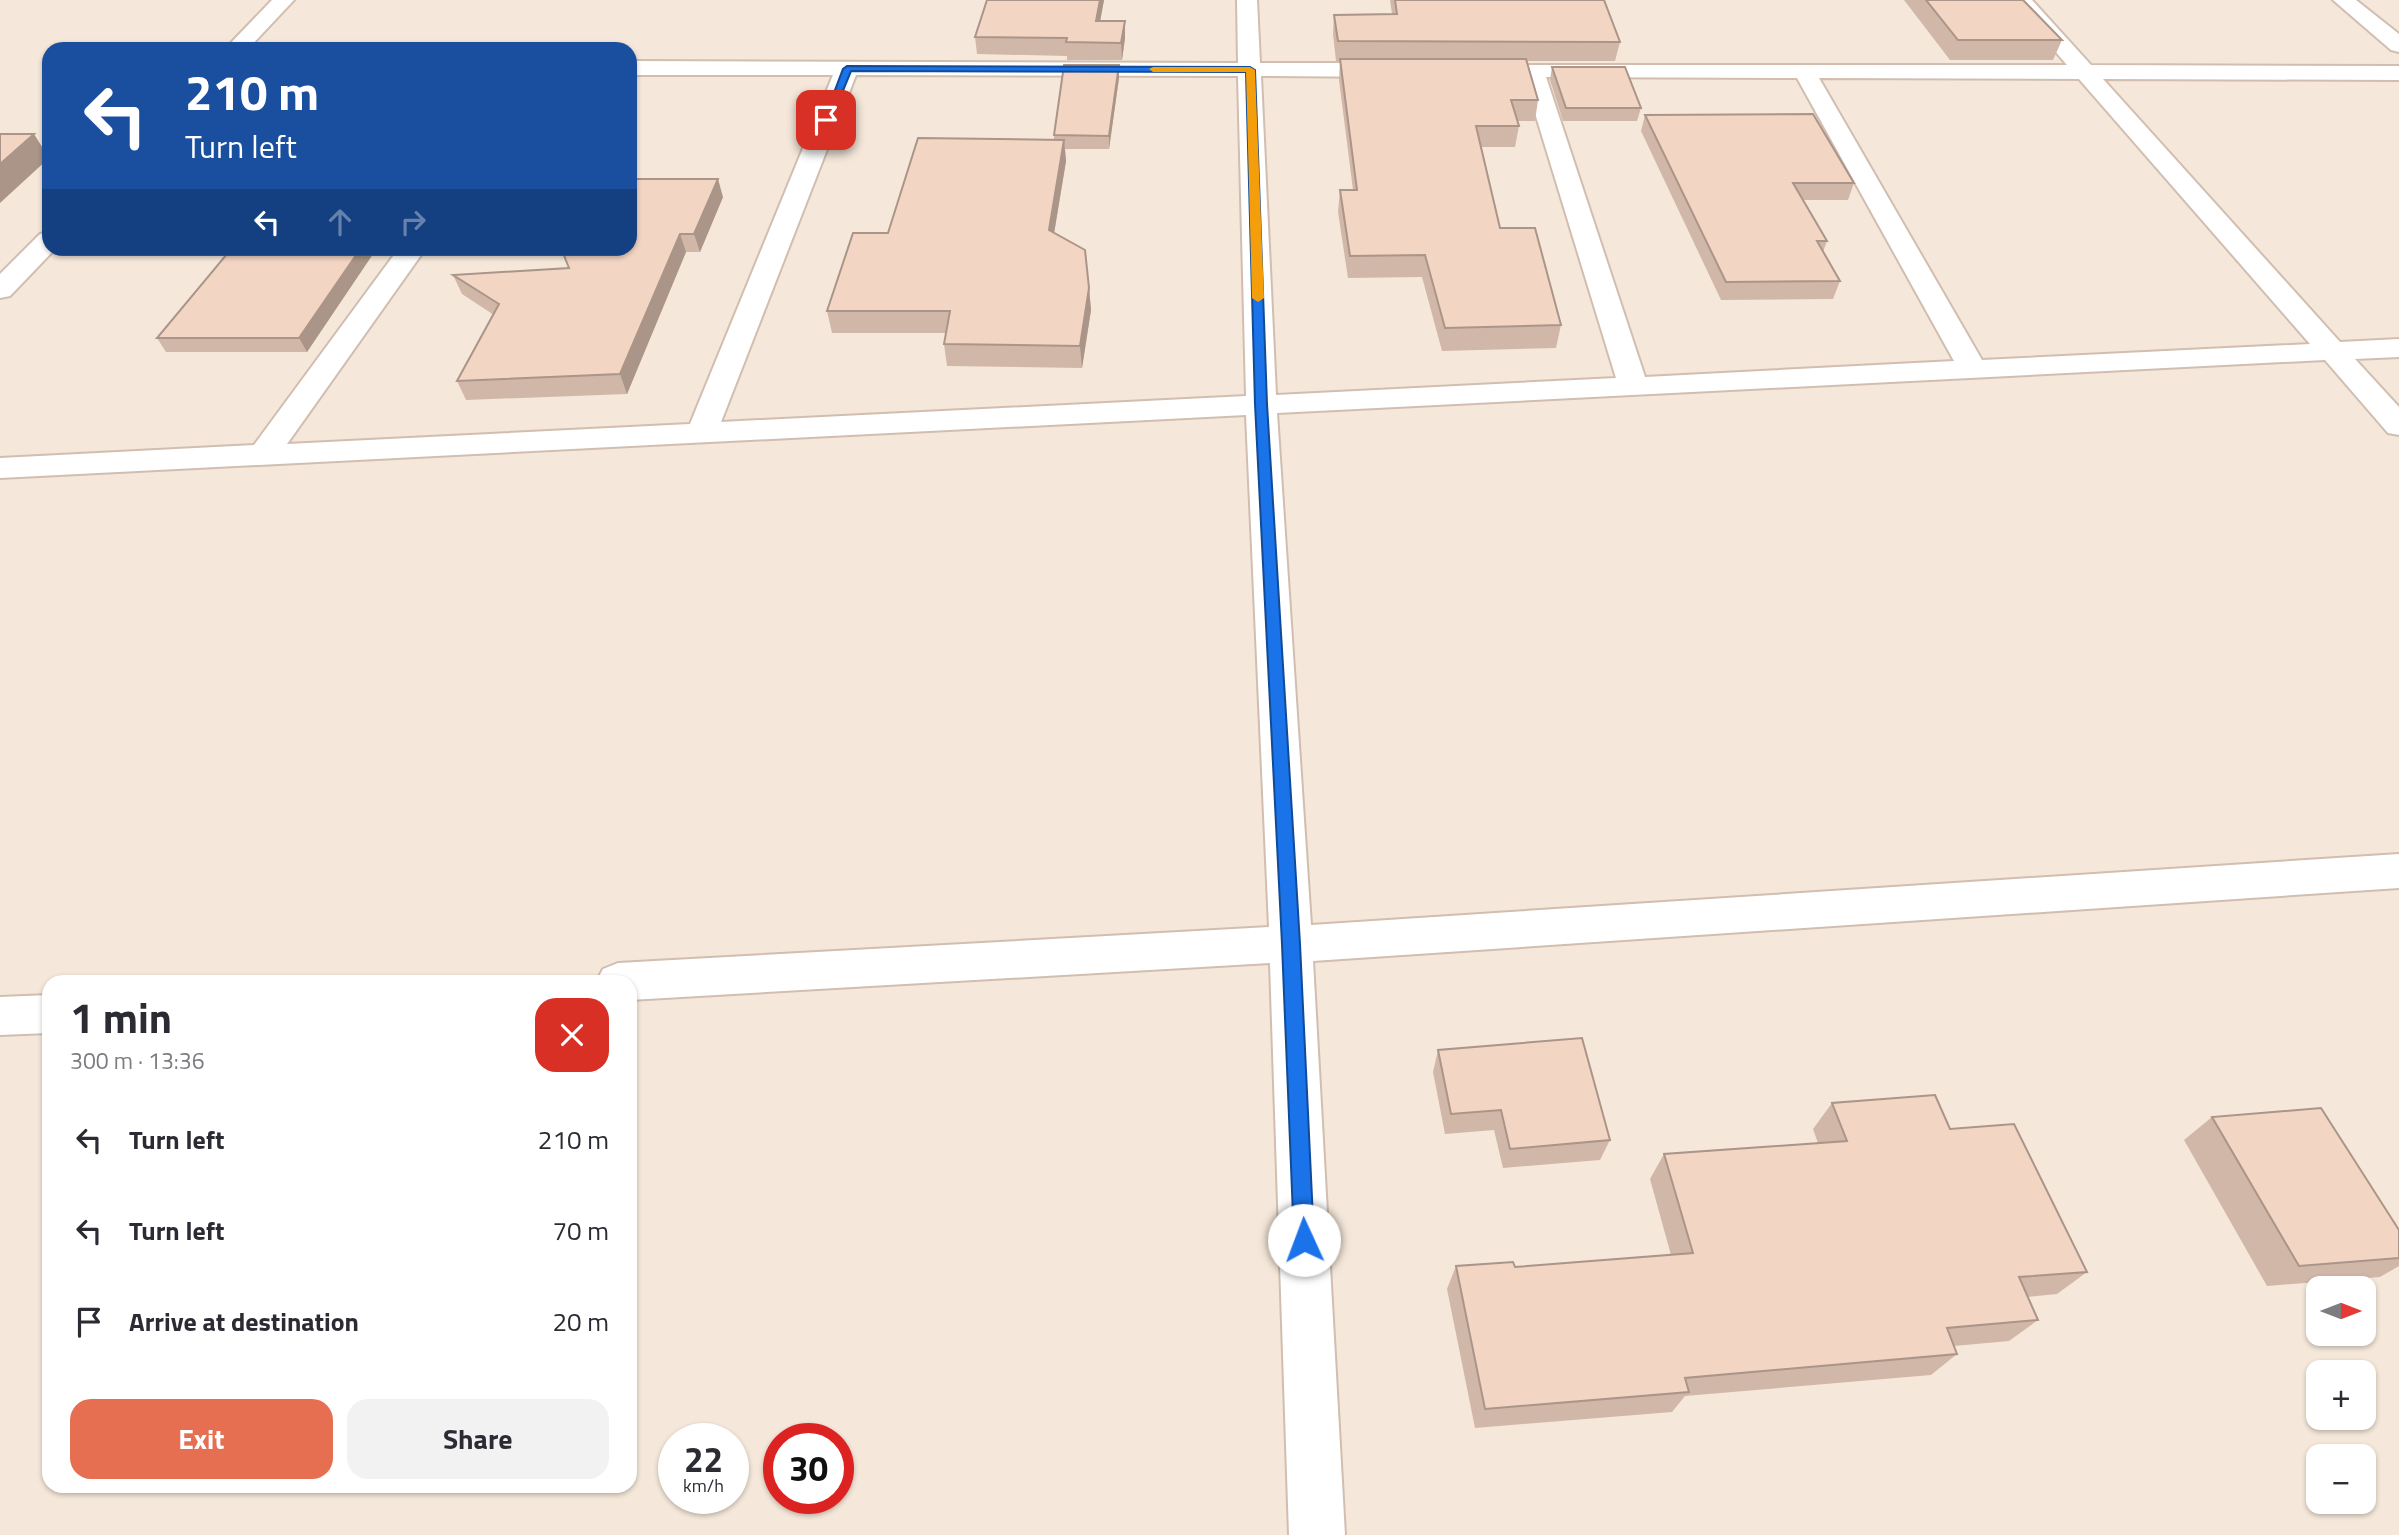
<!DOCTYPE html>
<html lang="en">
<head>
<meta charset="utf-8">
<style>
  body { margin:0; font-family:"Titillium Web",sans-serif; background:#f2f2f3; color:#2b2b33; height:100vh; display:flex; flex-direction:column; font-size:26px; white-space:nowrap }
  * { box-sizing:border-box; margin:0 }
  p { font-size:23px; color:#7c7c81 }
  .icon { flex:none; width:38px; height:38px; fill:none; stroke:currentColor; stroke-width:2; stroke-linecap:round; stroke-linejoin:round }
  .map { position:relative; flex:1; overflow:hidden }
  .panel { position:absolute; left:42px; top:975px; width:595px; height:518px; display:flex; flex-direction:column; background:#fff; border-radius:21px; box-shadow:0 2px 5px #0004 }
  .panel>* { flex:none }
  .hud { position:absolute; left:42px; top:42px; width:595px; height:214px; border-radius:21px; box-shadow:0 2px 5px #0004; background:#1a4fa0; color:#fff; overflow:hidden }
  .needle { width:46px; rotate:90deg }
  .fabs { position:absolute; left:2306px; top:1276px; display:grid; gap:14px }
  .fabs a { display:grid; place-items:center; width:70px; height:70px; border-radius:14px; background:#fff; box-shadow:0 2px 5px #0004; font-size:35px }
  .speed { position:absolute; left:658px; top:1423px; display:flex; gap:14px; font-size:35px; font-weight:700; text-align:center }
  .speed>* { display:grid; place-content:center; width:91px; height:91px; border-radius:50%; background:#fff; box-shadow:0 2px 5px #0004; line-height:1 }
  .speed small { font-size:18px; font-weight:400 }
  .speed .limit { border:10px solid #d22; background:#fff; color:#111 }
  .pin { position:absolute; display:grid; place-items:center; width:60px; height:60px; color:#fff; margin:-30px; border-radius:14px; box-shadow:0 4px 10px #0006 }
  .me { position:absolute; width:77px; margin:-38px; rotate:358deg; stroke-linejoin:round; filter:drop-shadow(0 0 5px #0008) }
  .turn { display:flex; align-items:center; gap:24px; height:147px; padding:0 28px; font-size:32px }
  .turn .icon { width:91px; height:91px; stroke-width:2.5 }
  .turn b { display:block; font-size:49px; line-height:60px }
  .lanes { display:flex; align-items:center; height:66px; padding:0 28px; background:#0003; justify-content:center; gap:35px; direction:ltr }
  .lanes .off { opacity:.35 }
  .round { display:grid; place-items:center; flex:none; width:74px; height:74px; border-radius:21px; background:#f2f2f3 }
  .headline { display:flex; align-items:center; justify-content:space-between; height:119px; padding:0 28px }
  h1 { font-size:42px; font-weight:700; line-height:52px }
  .action { display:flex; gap:14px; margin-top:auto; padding:14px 28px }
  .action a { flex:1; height:80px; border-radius:21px; background:#e76f51; color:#fff; font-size:28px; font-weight:700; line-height:80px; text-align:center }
  .action a+a { background:#f2f2f3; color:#2b2b33 }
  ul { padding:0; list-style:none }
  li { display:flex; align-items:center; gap:21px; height:91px; padding:0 28px }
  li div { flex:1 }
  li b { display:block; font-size:26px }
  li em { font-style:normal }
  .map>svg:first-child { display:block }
</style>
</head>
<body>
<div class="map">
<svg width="2399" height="1535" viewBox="0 0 2399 1535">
  <rect width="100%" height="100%" fill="#fdf6ec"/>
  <!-- residential -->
  <path fill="#f5e8da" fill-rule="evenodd" d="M0 0H2399V1535H0ZM49 49H630V248H49ZM49 982H630V1486H49ZM2319 1288H2364V1334H2319ZM2319 1372H2364V1418H2319ZM674 1438H733V1498H674ZM779 1438H838V1498H779ZM2319 1456H2364V1502H2319Z"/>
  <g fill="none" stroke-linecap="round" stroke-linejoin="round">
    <defs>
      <g id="street">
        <path d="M272 0H294L248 49H225Z"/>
        <path d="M1237 0H1257L1260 63H1392L1400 65 1403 70 1400 75 1392 77 1261 76 1276 395 1616 378 1524 77 1469 75 1466 70 1469 65H2067L2011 0H2032L2091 65 2399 66V80L2103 79 2340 342 2399 339V357L2355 359 2399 407V435L2388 433 2325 360 1277 413 1311 925 2399 854V888L1313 961 1345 1535H1289L1270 963 630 1000V982H596L603 969 618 963 1269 927 1246 415 0 478V458L254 445 399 248H426L287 444 690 424 833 75H630V61L1238 63ZM856 75 1238 76 1246 396 721 422ZM1546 77 1797 78 1954 361 1645 377ZM1819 78 2079 79 2310 344 1982 360Z"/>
        <path d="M2333 0H2356L2399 34V52L2391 50Z"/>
        <path d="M49 232V248H56L10 296 0 298V274L40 234Z"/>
        <path d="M49 995V1033L0 1035V997Z"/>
      </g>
    </defs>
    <!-- street casing -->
    <use href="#street" stroke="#d1beb0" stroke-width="4"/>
    <!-- street -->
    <use href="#street" fill="#fff" fill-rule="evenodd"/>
  </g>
  <!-- wall -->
  <g fill="#d1b7a8">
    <path d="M987 0H1104L1100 21 1125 38 1122 60H1067V56L977 54 975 37Z"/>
    <path d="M1390 0H1604L1620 42 1615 61H1526L1538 100 1535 121H1517L1519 126 1515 147H1481L1500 228 1561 325 1556 348 1442 351 1422 277 1348 278 1338 212 1340 190H1353L1339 80 1340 61H1336L1333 34 1334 15 1392 14Z"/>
    <path d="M1904 0H2023L2062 40 2053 60H1950Z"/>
    <path d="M1552 67 1641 108 1637 121H1563L1550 80Z"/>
    <path d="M1119 78 1109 149H1065L1066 161 1054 233 1089 288 1091 310 1082 368 947 366 944 344 946 333H832L827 311 888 233 1054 140V135Z"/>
    <path d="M1645 115 1854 183 1848 200H1803L1827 241 1823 252 1840 281 1833 299 1721 300 1641 131Z"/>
    <path d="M723 197 700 252H686L627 394 466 400 457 381 494 315 462 294 453 275 569 268 560 248H630Z"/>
    <path d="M232 248H377L307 352H166L157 338Z"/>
    <path d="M1438 1050 1610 1140 1600 1160 1503 1168 1494 1130 1445 1134 1433 1072Z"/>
    <path d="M1832 1103 1950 1129 2087 1272 2057 1294 2027 1297 2038 1320 2009 1341 1954 1346 1957 1354 1931 1375 1685 1396 1672 1412 1475 1428 1447 1289 1456 1266 1515 1267 1671 1255 1650 1179 1664 1154 1818 1143 1813 1129Z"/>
    <path d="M2212 1117 2399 1230V1266L2380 1277 2267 1286 2184 1140Z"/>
  </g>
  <!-- shaded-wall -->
  <g fill="#aa9588">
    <path d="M1100 0H1104L1097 38 1096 21Z"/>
    <path d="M1125 21V38L1122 60 1121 43Z"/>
    <path d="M1119 65V78L1109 149V136Z"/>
    <path d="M34 134 49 158 0 203V164Z"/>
    <path d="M1064 140 1066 161 1051 252 1049 230Z"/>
    <path d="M718 179 723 197 700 252 694 234Z"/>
    <path d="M680 234 686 252 627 394 620 374Z"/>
    <path d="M361 248H377L307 352 299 338Z"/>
    <path d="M1089 288 1091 310 1082 368 1080 346Z"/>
  </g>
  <!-- building -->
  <g fill="#f3d5c3" stroke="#aa9588" stroke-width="2">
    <path d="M987 0H1100L1096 21H1125L1121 43 1066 42 1067 38 975 37Z"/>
    <path d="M1395 0H1604L1620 42 1338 41 1334 15 1397 14Z"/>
    <path d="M1926 0H2023L2062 40H1958Z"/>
    <path d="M1340 59H1526L1538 100H1511L1519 126H1476L1500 228H1535L1561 325 1445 328 1425 255 1350 256 1340 190H1357Z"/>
    <path d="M1064 65H1119L1109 136 1054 135Z"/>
    <path d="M1552 67H1625L1641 108H1566Z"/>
    <path d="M1813 114 1854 183H1793L1827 241H1817L1840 281 1726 282 1645 115Z"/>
    <path d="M0 134H34L0 164Z"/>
    <path d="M918 138 1064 140 1049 230 1085 250 1089 288 1080 346 944 344 950 311H827L853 233H888Z"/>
    <path d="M630 179H718L694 234H680L620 374 457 381 499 304 453 275 569 268 561 248H630Z"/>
    <path d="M232 248H361L299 338H157Z"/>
    <path d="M1582 1038 1610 1140 1510 1149 1501 1110 1451 1114 1438 1050Z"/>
    <path d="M1935 1095 1950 1129 2014 1124 2087 1272 2019 1277 2038 1320 1947 1328 1957 1354 1685 1378 1689 1392 1485 1409 1456 1266 1513 1262 1515 1267 1693 1253 1664 1154 1847 1141 1832 1103Z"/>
    <path d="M2321 1108 2399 1230V1258L2299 1266 2212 1117Z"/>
  </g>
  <!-- route -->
  <path fill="#1a73e8" stroke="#114b97" stroke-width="2" d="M847 66 1250 67 1255 70 1267 404 1300 944 1314 1240 1311 1247 1304 1250 1297 1247 1294 1240 1282 944 1255 404 1246 72 851 71 831 120 823 122 843 69Z"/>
  <!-- slow -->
  <path fill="#f59e0b" d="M1250 67 1255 70 1264 298 1258 302 1252 298 1246 72H1153L1149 69 1153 67Z"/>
</svg>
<div class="fabs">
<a><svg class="needle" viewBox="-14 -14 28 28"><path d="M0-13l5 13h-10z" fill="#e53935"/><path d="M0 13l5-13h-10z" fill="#7c7c81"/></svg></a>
<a>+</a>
<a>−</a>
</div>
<div class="speed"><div>22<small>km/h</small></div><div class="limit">30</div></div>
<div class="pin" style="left:826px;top:120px;background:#d93025"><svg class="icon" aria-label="arrive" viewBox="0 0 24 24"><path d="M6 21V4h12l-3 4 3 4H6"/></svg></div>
<svg class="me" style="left:1304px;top:1240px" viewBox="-20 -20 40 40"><circle r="19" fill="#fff"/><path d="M0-13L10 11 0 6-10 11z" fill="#1a73e8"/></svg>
<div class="hud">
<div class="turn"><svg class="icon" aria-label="left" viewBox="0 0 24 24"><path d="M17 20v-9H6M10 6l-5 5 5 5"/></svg><div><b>210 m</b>Turn left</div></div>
<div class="lanes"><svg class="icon" aria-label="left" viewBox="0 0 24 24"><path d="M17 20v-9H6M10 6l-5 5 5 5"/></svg><svg class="icon off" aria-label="ahead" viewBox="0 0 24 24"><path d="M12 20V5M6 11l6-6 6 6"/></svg><svg class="icon off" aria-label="right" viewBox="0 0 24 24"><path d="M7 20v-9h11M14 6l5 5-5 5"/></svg></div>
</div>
<section class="panel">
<div class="headline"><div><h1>1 min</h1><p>300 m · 13:36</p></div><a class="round" style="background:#d93025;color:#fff"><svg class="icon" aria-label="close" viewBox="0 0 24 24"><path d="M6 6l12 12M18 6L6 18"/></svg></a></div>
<ul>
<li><svg class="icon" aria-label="left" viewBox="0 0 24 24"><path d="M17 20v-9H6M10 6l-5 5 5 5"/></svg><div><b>Turn left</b></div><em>210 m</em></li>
<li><svg class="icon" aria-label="left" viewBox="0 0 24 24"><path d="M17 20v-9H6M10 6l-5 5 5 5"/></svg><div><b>Turn left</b></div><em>70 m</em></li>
<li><svg class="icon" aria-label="arrive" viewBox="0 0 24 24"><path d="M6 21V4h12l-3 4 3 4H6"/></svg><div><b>Arrive at destination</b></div><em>20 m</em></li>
</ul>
<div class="action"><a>Exit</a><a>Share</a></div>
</section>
</div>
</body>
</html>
